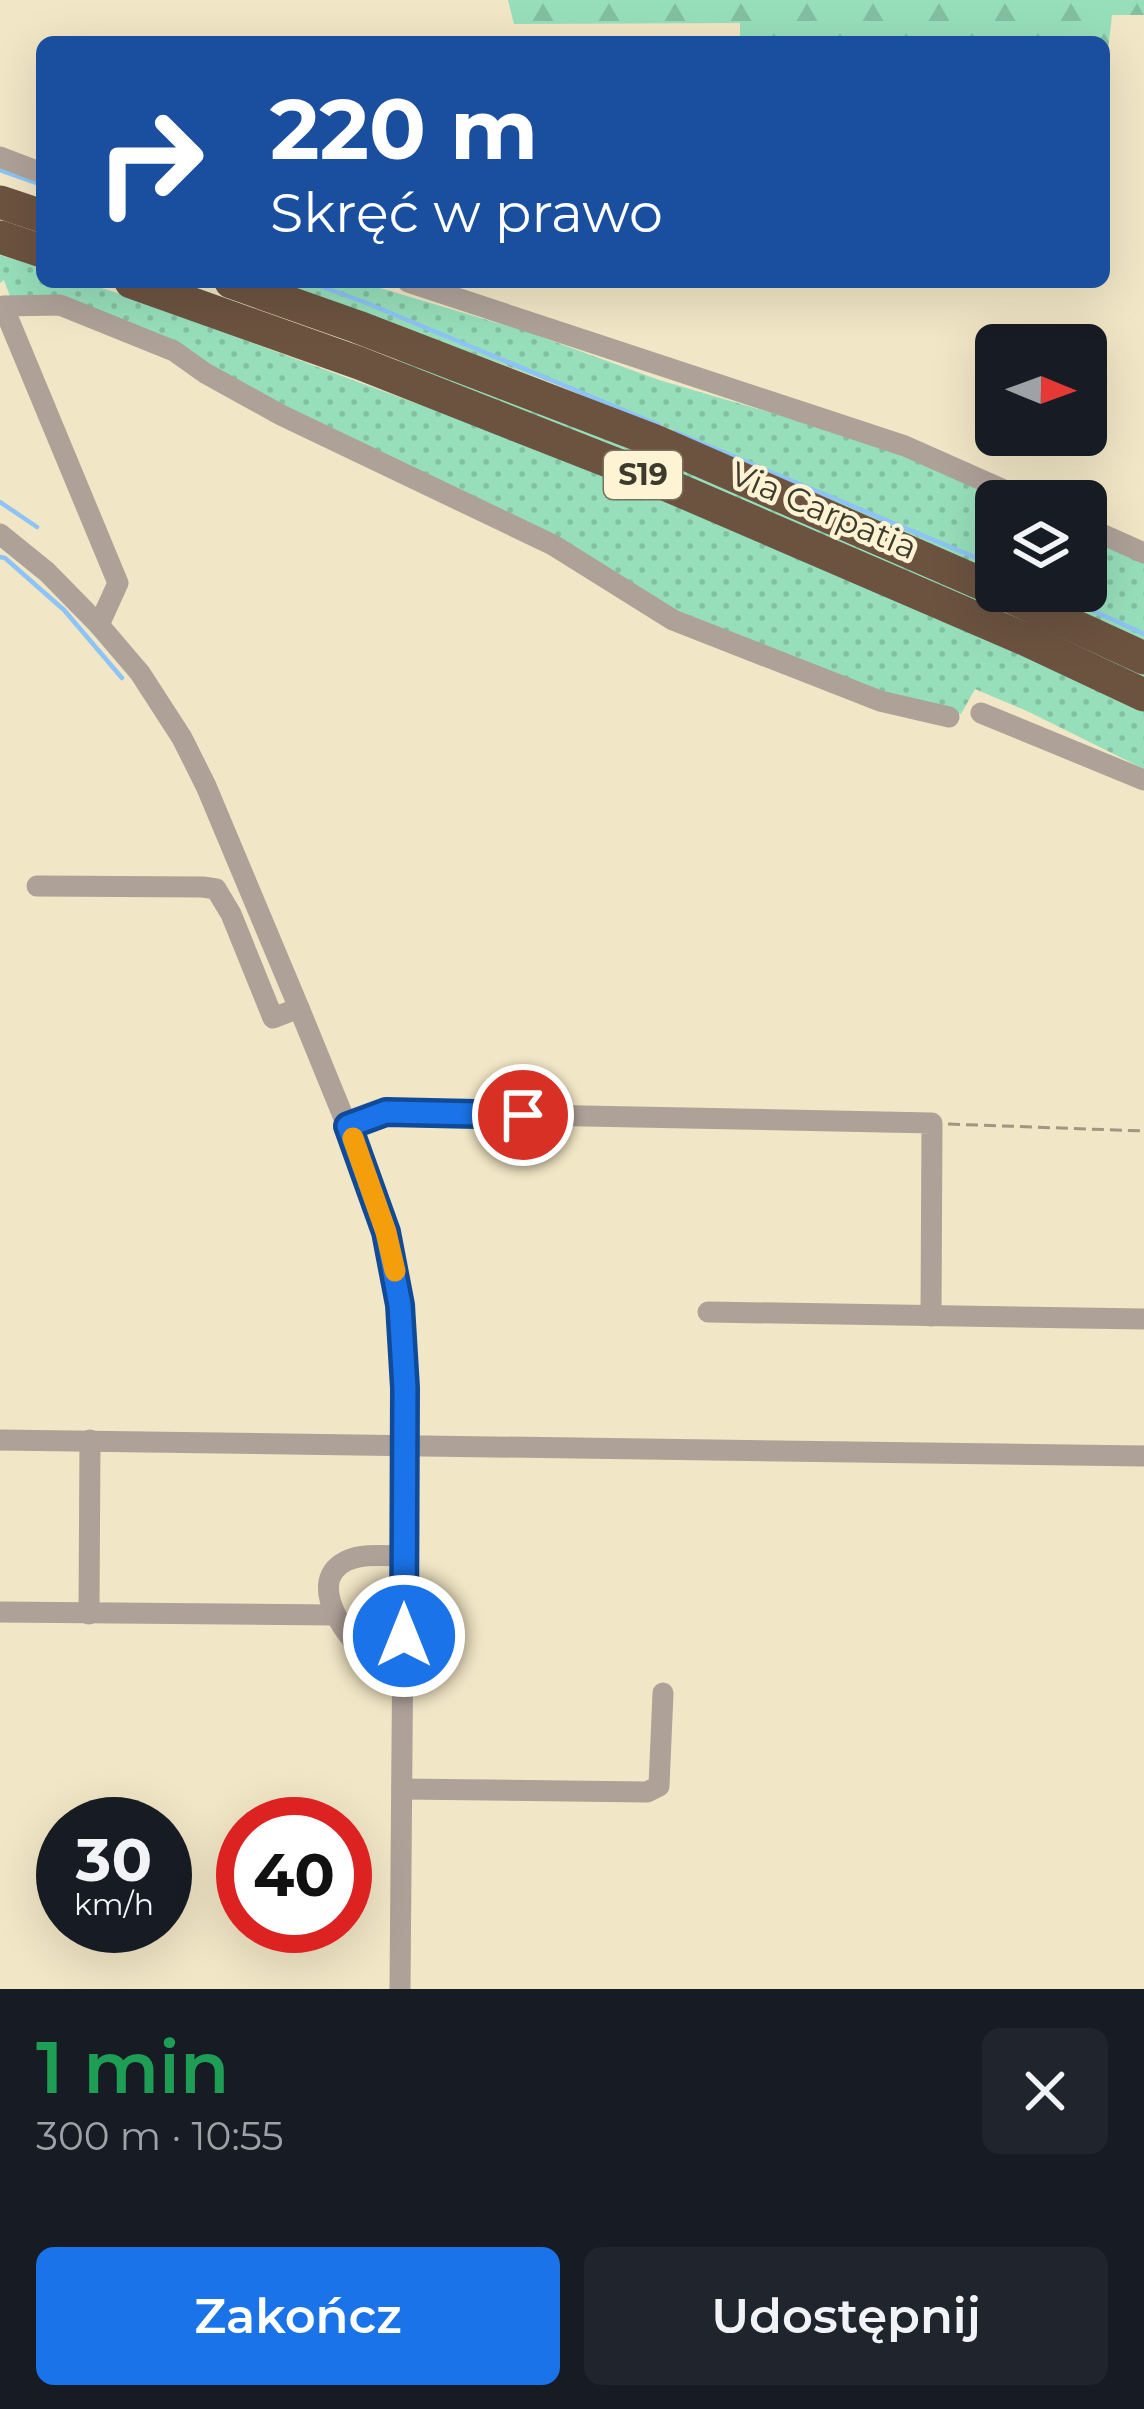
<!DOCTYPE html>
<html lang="pl">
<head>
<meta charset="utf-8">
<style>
  body { margin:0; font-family:Montserrat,sans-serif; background:#20242c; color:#f1f3f6; height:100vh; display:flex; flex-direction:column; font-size:45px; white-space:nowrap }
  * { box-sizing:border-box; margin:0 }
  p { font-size:39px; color:#9ea1a6 }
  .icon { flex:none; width:66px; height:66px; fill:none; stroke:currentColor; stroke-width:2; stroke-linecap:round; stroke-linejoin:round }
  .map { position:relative; height:1989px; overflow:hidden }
  .panel { display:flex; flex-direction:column; background:#171b24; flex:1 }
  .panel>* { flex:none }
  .hud { position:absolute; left:36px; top:36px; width:1074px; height:252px; border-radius:18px; box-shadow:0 12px 48px #0002; background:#1a4fa0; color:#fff; overflow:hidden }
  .needle { width:78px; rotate:91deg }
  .fabs { position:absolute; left:975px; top:324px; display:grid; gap:24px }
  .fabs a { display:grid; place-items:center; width:132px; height:132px; border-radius:18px; background:#171b24; box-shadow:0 12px 48px #0002; font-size:60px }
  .speed { position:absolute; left:36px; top:1797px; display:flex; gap:24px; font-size:60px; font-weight:700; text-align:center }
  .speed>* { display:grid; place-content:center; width:156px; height:156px; border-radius:50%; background:#171b24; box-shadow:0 12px 48px #0002; line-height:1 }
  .speed small { font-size:30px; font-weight:400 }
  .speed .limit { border:18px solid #d22; background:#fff; color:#111 }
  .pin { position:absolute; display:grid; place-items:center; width:102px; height:102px; color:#fff; margin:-51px; border:6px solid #fff; border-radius:50%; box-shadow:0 3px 12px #0007 }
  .me { position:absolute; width:132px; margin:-66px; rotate:0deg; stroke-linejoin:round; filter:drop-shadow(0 0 9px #0008) }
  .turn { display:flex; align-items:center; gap:42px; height:252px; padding:0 36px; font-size:54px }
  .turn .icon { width:156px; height:156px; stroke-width:2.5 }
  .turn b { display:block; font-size:84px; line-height:102px }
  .round { display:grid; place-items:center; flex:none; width:126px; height:126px; border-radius:18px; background:#20242c }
  .head { display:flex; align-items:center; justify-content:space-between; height:204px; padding:0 36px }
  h1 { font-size:72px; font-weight:600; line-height:90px; color:#1e9e55 }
  .cta { display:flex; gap:24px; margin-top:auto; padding:24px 36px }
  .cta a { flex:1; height:138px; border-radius:18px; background:#1a73e8; color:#fff; font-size:48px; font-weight:600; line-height:138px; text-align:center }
  .cta a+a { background:#20242c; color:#f1f3f6 }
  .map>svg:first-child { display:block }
</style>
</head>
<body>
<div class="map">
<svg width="1144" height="1989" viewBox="0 0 1144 1989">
  <defs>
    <pattern id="grass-dots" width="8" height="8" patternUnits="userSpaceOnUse" patternTransform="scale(3)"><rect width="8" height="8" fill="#97dfbb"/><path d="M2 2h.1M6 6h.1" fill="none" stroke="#83c0a1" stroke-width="1.8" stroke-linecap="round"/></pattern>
    <pattern id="forest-firs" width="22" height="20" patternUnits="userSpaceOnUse" patternTransform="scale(3)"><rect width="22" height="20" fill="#97dfbb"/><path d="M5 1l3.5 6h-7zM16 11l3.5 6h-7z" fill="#83c0a1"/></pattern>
  </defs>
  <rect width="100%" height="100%" fill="#f1e6c5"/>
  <!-- grass -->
  <g fill="url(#grass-dots)">
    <path d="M0 255 42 268V282H83L117 293 564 458 1118 697 1144 711V769L1029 712 975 689 961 714 893 701 673 613 302 418 192 357 10 296 4 280 0 283Z"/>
    <path d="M281 282H360L528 332 659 380 796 420 908 457 1017 501H996V574L638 415Z"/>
    <path d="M400 356 654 454 1144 672V679L396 364Z"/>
    <path d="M1086 533 1144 561V640L1035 591H1086Z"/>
  </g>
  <!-- forest -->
  <path fill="url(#forest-firs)" d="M508 0H1144V15H1112L1108 50H1104V42H740V23L514 24Z"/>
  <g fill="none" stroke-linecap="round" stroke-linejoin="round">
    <!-- stream -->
    <g stroke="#8dc3f5" stroke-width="4.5">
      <path d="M0 170 42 185"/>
      <path d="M309 282 364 302 659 425"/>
      <path d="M675 432 996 566"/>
      <path d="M0 502 37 527"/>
      <path d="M0 557 5 558 64 610 122 678"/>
      <path d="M1050 591 1144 634"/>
    </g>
    <!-- path -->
    <path stroke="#9f9780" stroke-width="3" stroke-dasharray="12 6" stroke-linecap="butt" d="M948 1124 1144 1131"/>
    <!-- minor -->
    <g stroke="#aea198" stroke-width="21">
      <path d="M0 157 42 173"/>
      <path d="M408 282 905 446 1029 501"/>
      <path d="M1086 527 1144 553"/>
      <path d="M0 534 47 572 99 625 140 673 182 738 206 786 299 1008 368 1177 386 1232 397 1280 405 1388 400 1989"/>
      <path d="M99 625 118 583 3 306 60 305 174 351 205 373 281 415 553 545 673 620 880 701 949 717"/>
      <path d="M981 713 1144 780"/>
      <path d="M37 886 203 887 216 889 231 914 273 1018 299 1008"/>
      <path d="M348 1126 386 1112 932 1123 931 1316"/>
      <path d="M708 1312 1144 1319"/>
      <path d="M0 1440 1144 1456"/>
      <path d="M0 1612 334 1615"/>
      <path d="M89 1614 90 1440"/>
      <path d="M403 1676C398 1675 389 1673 385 1670 358 1654 299 1585 346 1561 363 1553 386 1556 404 1556"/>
      <path d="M402 1789 647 1792 659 1786 663 1693"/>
    </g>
    <!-- highway -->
    <g stroke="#6c5340" stroke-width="33">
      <path d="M0 202 42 216"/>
      <path d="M0 237 42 251"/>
      <path d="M131 282 359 363 646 476 1029 641 1144 695"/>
      <path d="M231 282 358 327 660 443 996 590"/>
      <path d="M998 591 1144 658"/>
    </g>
  </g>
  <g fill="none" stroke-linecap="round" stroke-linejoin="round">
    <defs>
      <path id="route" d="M404 1636 405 1388 400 1305 386 1232 348 1126 386 1112 523 1115"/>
    </defs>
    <!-- route casing -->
    <use href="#route" stroke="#114b97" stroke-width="30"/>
    <!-- route -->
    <use href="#route" stroke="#1a73e8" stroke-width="21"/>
    <!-- slow -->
    <path stroke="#f59e0b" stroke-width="21" d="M353 1138 386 1232 395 1271"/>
  </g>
  <g text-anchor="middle" stroke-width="9" stroke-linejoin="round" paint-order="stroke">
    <!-- shield labels -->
    <rect fill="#fef3d2" stroke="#77715e" stroke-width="3" x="604" y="451" width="78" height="48" rx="9"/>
    <g font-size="30" font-weight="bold" fill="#3d392c">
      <text x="643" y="485">S19</text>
    </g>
    <!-- street labels -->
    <g font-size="33" fill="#3d392c" stroke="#fef3d2">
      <text transform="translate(824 510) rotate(23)" y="12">Via Carpatia</text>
    </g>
  </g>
</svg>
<div class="fabs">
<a><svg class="needle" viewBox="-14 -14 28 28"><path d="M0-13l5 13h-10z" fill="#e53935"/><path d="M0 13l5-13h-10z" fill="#9ea1a6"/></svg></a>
<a><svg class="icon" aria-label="layers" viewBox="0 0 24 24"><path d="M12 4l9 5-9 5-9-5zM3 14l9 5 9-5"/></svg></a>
</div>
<div class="speed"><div>30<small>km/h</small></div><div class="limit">40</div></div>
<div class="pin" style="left:523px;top:1115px;background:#d93025"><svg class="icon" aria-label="arrive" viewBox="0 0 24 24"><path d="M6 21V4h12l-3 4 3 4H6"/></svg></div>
<svg class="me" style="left:404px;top:1636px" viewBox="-20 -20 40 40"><circle r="17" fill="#1a73e8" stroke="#fff" stroke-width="3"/><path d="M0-11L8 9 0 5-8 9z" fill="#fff"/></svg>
<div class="hud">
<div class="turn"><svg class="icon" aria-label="right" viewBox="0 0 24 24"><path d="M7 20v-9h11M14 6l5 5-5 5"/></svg><div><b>220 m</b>Skręć w prawo</div></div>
</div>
</div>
<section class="panel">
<div class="head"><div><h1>1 min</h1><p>300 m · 10:55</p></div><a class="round"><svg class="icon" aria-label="close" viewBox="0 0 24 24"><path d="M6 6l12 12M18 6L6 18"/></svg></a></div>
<div class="cta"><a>Zakończ</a><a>Udostępnij</a></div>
</section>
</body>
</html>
